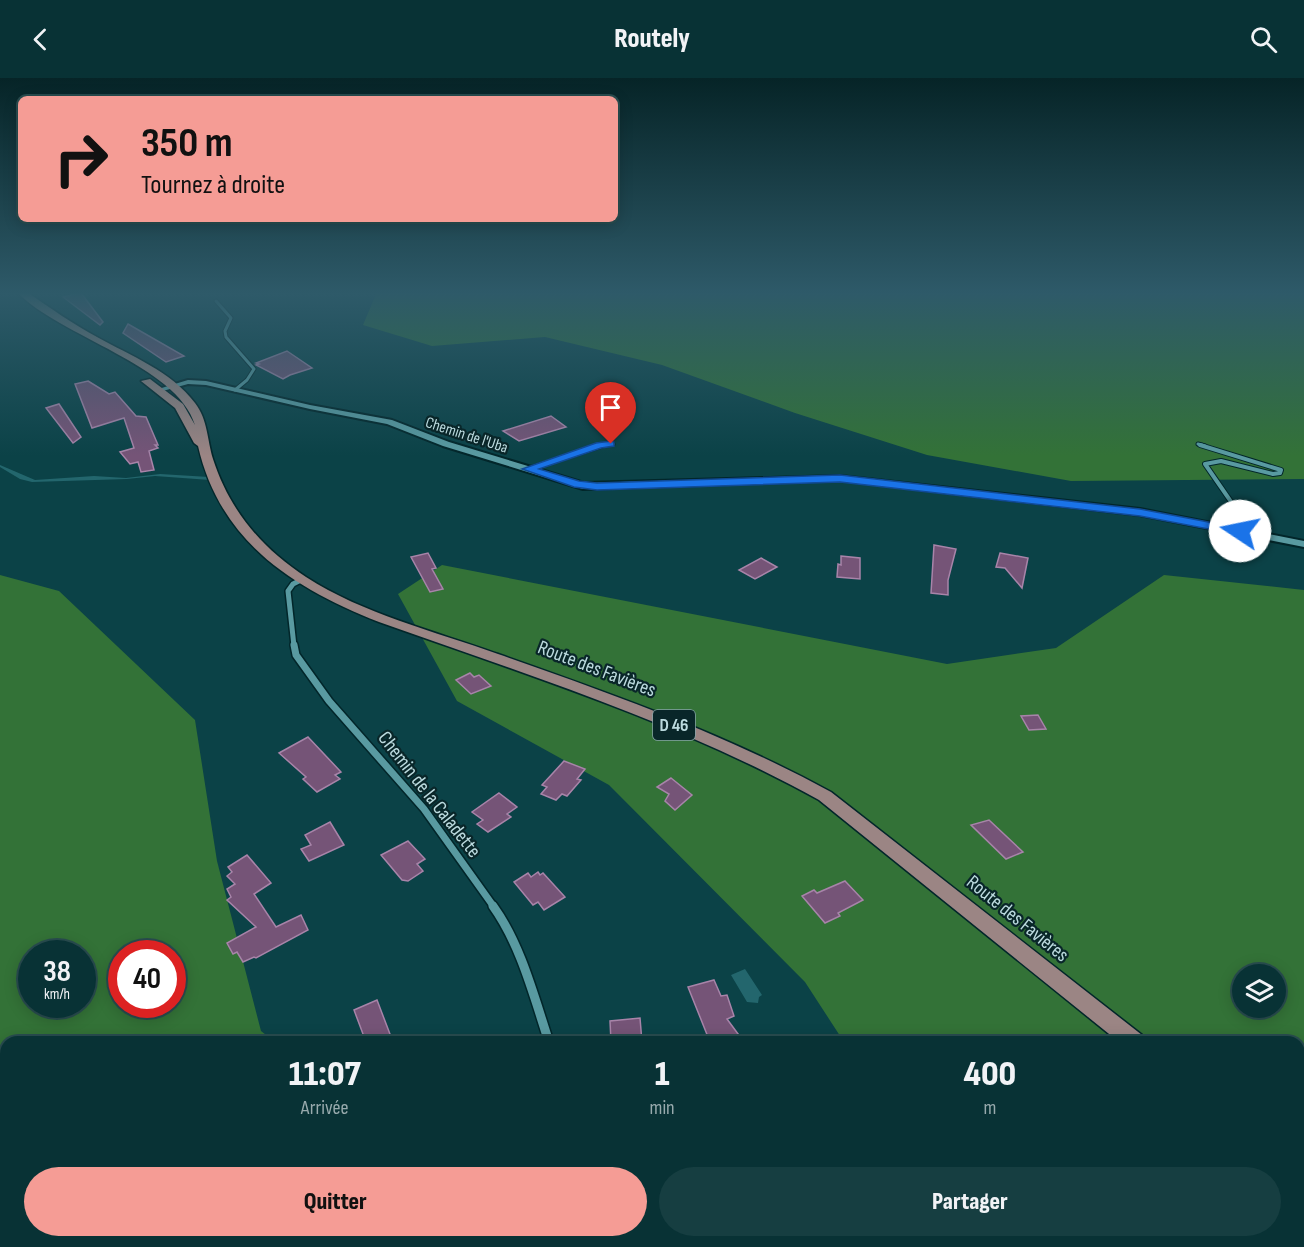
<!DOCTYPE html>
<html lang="fr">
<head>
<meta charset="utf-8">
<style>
  body { margin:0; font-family:"Sofia Sans Condensed",sans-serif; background:#163e41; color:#f1f3f6; height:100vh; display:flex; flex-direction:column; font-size:22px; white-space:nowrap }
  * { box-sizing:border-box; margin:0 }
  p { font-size:20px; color:#98aaad }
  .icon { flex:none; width:33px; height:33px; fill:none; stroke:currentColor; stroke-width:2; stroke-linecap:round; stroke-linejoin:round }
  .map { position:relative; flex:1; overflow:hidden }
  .drawer { position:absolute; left:0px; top:958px; width:1305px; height:212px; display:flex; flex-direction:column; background:#083235; border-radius:18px 18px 0 0; box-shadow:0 3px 15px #0003,0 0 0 2px #294d50 }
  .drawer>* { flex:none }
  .guide { position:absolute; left:18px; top:18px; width:600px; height:126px; border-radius:9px; box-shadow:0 3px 15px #0003,0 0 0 2px #294d50; background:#f59c95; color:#111; overflow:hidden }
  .fabs { position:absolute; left:1232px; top:886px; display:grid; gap:12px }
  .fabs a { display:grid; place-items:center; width:54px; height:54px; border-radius:50%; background:#083235; box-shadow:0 3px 15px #0003,0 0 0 2px #294d50; font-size:30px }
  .speed { position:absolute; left:18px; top:862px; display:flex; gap:12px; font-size:30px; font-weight:700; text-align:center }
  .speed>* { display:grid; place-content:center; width:78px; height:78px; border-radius:50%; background:#083235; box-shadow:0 3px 15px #0003,0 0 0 2px #294d50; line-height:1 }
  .speed small { font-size:15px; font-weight:400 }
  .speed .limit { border:9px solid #d22; background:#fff; color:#111 }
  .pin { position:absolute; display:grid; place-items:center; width:51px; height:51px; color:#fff; margin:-62px -26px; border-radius:50% 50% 50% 0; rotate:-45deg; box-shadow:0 0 6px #0007 }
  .pin .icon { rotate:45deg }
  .me { position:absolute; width:66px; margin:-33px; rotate:281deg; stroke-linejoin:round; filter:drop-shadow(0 0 4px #0008) }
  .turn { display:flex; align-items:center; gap:21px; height:126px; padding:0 24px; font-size:27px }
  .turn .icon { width:78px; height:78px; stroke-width:2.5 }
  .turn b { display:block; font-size:42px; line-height:51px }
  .eta { display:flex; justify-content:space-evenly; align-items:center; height:102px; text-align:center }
  .eta b { font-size:36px; font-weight:800; line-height:42px }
  .primary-button { display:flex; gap:12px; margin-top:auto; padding:12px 24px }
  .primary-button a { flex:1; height:69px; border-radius:36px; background:#f59c95; color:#111; font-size:24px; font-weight:800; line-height:69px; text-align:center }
  .primary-button a+a { background:#163e41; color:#f1f3f6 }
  header { display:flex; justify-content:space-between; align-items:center; height:78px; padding:0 24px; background:#083235; font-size:27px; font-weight:800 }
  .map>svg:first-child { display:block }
</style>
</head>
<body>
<header><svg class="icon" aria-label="back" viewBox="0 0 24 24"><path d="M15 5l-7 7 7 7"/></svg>Routely<svg class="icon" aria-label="search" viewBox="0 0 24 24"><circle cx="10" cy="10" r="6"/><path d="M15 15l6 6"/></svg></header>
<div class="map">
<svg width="1304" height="1169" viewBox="0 0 1304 1169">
  <rect width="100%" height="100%" fill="#0b4247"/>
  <!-- green -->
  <g fill="#337237" fill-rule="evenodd">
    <path d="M377 214H1304V401L1071 403 927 377 795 335 662 287 545 259 432 268 363 247Z"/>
    <path d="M442 487 947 586 1056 570 1164 497 1304 512V1169H973L970 1164H1299V964H844L805 904 609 707 457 623 398 516ZM1242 897H1275V930H1242Z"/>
    <path d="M0 497 59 513 195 642 217 783 261 953 275 964H6V1164H372L371 1169H0ZM32 876H82V927H32ZM122 876H172V927H122Z"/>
  </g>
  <!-- water -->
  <g fill="#23666d">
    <path d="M0 387 35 402 94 398 126 400 160 396 209 399 210 402 155 398 127 401 32 404 20 401 0 389Z"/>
    <path d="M745 891 762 917 759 919 758 925 747 924 731 897Z"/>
  </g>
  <!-- building -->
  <g fill="#755477" stroke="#a884a9" stroke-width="1.5">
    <path d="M81 215 103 244 100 247 63 219Z"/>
    <path d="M128 246 184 278 166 284 123 255Z"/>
    <path d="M287 273 312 290 290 297 283 301 256 287 259 286 256 285Z"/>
    <path d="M88 303 109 316 115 314 136 338 146 339 158 367H155L158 370 149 373 154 392 141 394 138 384 130 386 120 374 134 370 124 340 92 350 75 306Z"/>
    <path d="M59 326 81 359 73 365 46 330Z"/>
    <path d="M551 338 566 349 519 363 503 353Z"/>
    <path d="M934 467 956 471 948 502V517L931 515Z"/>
    <path d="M428 475 436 490 432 491 443 511 430 514 411 479Z"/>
    <path d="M1000 475 1028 480 1022 510 1005 490 996 489Z"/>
    <path d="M841 478 860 480V501L837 499 838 486 841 487Z"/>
    <path d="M761 480 777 489 755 501 739 492Z"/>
    <path d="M470 595 474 599 479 597 491 608 471 616 456 602Z"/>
    <path d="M1038 637 1046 651 1029 652 1021 638Z"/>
    <path d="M308 659 341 694 335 697 340 701 317 714 303 701 306 699 279 675Z"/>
    <path d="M564 683 585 691 577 701 581 702 567 718 562 716 556 722 541 716 547 709 542 707Z"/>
    <path d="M671 700 692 717 675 732 665 723 669 716 657 709Z"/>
    <path d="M499 715 517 729 507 736 511 739 488 754 477 746 483 742 472 734Z"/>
    <path d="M989 742 1023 774 1006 781 971 747Z"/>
    <path d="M330 744 344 767 309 783 301 771 311 767 305 757Z"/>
    <path d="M408 763 425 781 417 786 423 793 408 803 402 802 381 777Z"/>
    <path d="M247 777 271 805 254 816 276 849 301 837 308 852 256 880 254 879 243 884 237 874 233 876 227 865 256 849 227 822 231 819 227 811 235 806 227 798 232 794 228 789Z"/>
    <path d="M538 794 540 797 543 795 565 819 544 832 538 824 533 827 514 804 528 795 531 799Z"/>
    <path d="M845 803 863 822 838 835 840 838 825 845 802 818 814 812 817 815Z"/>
    <path d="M714 902 721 918 727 917 734 938 727 941 744 964H710L688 909Z"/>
    <path d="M377 922 393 964H366L354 932Z"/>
    <path d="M640 940 642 964H611L610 943Z"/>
  </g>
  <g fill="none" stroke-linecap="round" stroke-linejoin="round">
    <defs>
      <g id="service-far1">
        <path d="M216 223 231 240 225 253 226 259 254 291 247 302 235 312"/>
        <path d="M1198 366 1205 368"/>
        <path d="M596 368 613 366"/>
      </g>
      <g id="service">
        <path d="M1200 367 1281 392 1280 395 1273 396 1221 383 1205 386 1236 431 1240 453"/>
        <path d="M528 391 604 367"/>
      </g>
      <path id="minor-far2" d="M294 568 288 513 293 506 301 502"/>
      <path id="minor-far1" d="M294 567 296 577 329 623 424 731 494 829"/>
      <g id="minor">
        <path d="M493 828C521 867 534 919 549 964"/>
        <path d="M567 1169 568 1164"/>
      </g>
      <path id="tertiary" d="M188 302 206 303 310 327 392 342 449 364 584 405 840 398 1140 431 1304 463V469L1140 437 840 402 583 411 443 368 387 346 310 331 206 307 188 306 159 314 155 312Z"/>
      <g id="primary">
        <path d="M17 214H27C50 230 73 246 97 259 131 278 171 293 195 325 208 342 207 361 213 381 229 431 261 470 306 499 363 536 434 553 498 576 612 616 725 656 831 714L1142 957 1145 964H1119L819 722C680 645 528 597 379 544 293 510 220 464 198 368L194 365 175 330 141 303 150 301 183 326 195 347C177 287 60 259 17 214Z"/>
        <path d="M1299 1085 1304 1087V1113L1299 1111Z"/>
      </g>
    </defs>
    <!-- service-far1 casing -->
    <use href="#service-far1" stroke="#02262a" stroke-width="5"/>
    <!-- service casing -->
    <use href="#service" stroke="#02262a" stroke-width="6"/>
    <!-- minor-far2 casing -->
    <use href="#minor-far2" stroke="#02262a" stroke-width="8"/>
    <!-- minor-far1 casing -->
    <use href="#minor-far1" stroke="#02262a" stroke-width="10"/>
    <!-- minor casing -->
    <use href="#minor" stroke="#02262a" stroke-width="12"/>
    <!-- tertiary casing -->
    <use href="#tertiary" stroke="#02262a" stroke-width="4"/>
    <!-- primary casing -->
    <use href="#primary" stroke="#02262a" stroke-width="3"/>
    <!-- service-far1 -->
    <use href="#service-far1" stroke="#599aa1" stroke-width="3"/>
    <!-- service -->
    <use href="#service" stroke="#599aa1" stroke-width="4"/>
    <!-- minor-far2 -->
    <use href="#minor-far2" stroke="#599aa1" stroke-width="5"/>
    <!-- minor-far1 -->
    <use href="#minor-far1" stroke="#599aa1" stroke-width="7"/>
    <!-- minor -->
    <use href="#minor" stroke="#599aa1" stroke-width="9"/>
    <!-- tertiary -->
    <use href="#tertiary" fill="#599aa1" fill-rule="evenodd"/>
    <!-- primary -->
    <use href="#primary" fill="#9b8584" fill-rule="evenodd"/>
  </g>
  <!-- sky -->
  <linearGradient id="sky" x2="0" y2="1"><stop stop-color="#062427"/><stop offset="0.57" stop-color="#2e5a69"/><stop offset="1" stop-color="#2e5a69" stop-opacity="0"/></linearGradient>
  <rect width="1304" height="378" fill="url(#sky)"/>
  <!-- route -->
  <path fill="#1a73e8" stroke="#114b97" stroke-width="1.5" d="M611 363 614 364V368L601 370 539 391 579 403 597 405 840 397 1140 431 1240 450 1246 453 1240 457 1140 438 840 404 597 412 574 409 522 391 596 365Z"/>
  <g text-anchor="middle" stroke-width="4.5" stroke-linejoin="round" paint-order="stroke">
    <!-- far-street labels -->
    <g font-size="16" fill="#bbdade" stroke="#092629">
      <text transform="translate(467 356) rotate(18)" y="6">Chemin de l'Uba</text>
    </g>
    <!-- shield labels -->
    <rect fill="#092629" stroke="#86a4a8" stroke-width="1.5" x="653" y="632" width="42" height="30" rx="4.5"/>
    <g font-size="18" font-weight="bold" fill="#bbdade">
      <text x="674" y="653">D 46</text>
    </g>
    <!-- street labels -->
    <g font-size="20" fill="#bbdade" stroke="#092629">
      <text transform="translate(597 590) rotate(21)" y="7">Route des Favières</text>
      <text transform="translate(430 716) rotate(52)" y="7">Chemin de la Caladette</text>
      <text transform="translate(1018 840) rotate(39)" y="7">Route des Favières</text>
    </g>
  </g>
</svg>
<div class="fabs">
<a><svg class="icon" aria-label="layers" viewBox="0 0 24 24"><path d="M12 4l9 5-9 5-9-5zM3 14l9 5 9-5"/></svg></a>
</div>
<div class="speed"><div>38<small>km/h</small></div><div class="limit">40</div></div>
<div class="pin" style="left:611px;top:366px;background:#d93025"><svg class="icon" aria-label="arrive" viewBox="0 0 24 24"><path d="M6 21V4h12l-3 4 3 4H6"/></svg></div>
<svg class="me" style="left:1240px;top:453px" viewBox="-20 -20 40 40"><circle r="19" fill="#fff"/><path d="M0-13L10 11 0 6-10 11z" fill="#1a73e8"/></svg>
<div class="guide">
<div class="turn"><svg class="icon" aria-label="right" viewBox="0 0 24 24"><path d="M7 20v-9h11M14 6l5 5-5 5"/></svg><div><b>350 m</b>Tournez à droite</div></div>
</div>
<section class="drawer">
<div class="eta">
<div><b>11:07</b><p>Arrivée</p></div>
<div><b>1</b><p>min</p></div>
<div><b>400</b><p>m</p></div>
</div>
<div class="primary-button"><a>Quitter</a><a>Partager</a></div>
</section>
</div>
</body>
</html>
